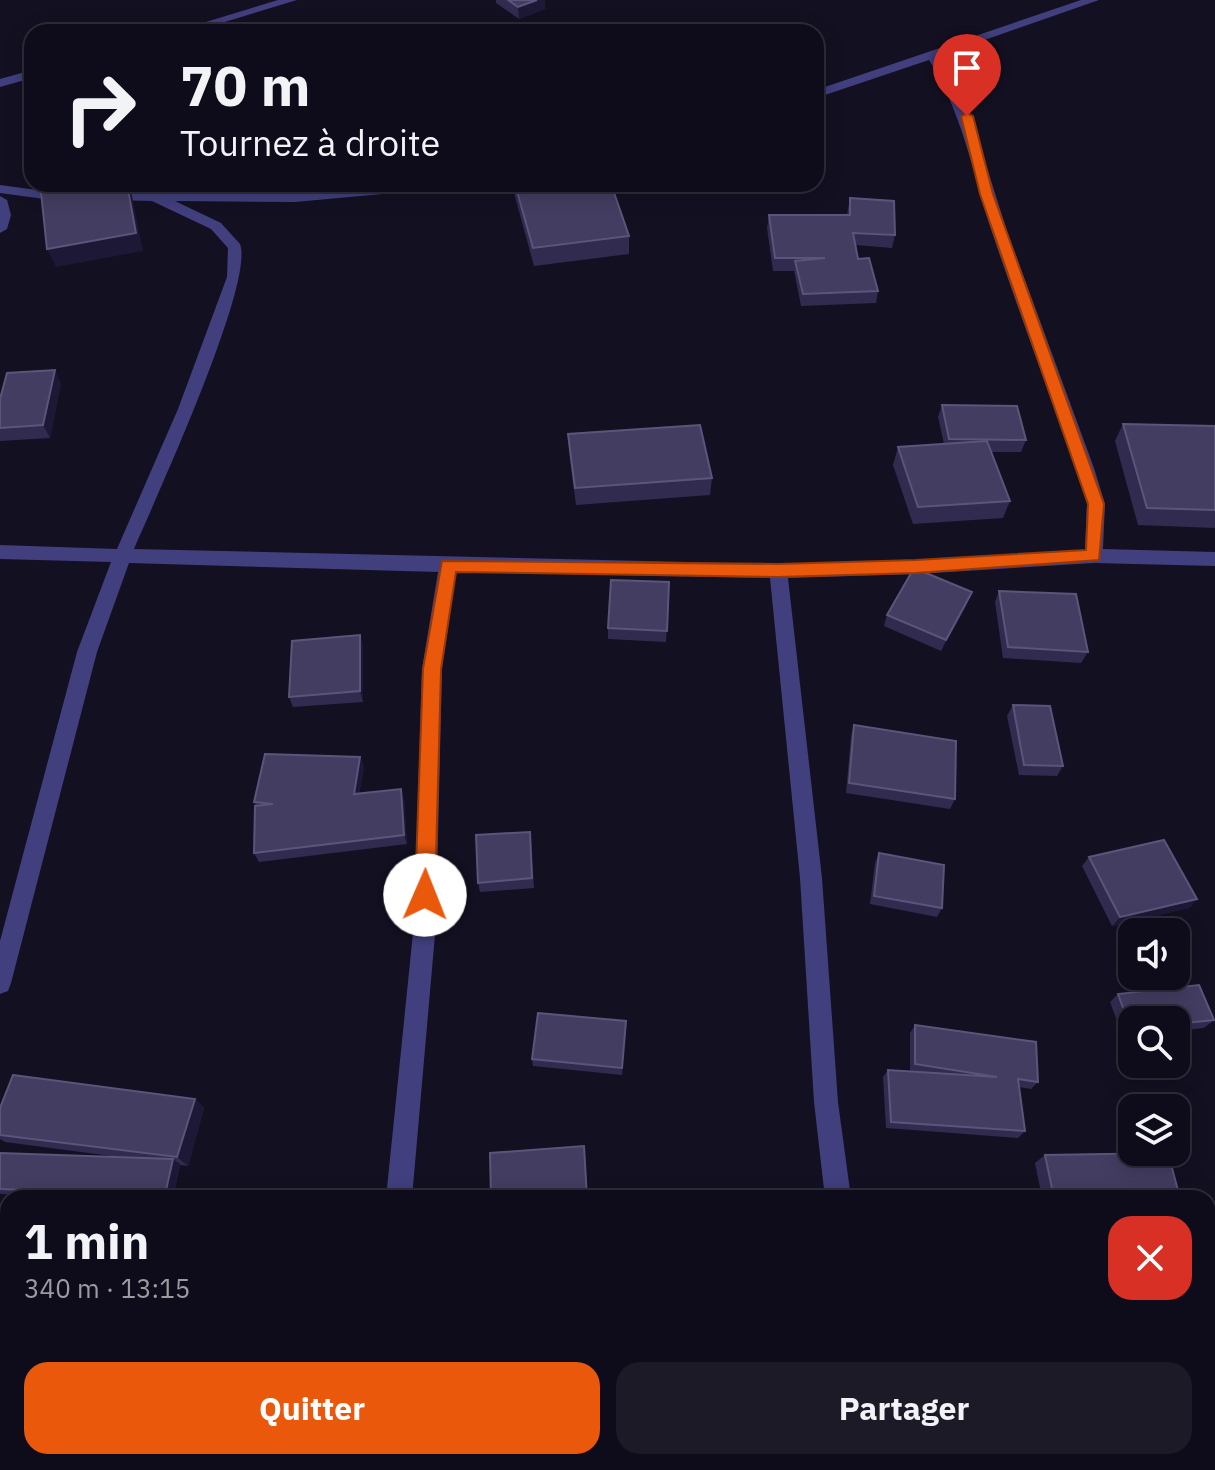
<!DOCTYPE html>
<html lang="fr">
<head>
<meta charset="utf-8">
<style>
  body { margin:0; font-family:"IBM Plex Sans",sans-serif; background:#1c1a27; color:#f1f3f6; height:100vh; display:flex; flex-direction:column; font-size:30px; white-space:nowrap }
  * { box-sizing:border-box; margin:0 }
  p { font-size:26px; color:#9b9ba2 }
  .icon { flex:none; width:44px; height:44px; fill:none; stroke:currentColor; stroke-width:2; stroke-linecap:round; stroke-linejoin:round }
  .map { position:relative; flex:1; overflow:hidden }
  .drawer { position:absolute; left:0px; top:1190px; width:1216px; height:280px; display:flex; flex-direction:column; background:#0e0c1a; border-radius:24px 24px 0 0; box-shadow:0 4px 20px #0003,0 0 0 2px #2e2c39 }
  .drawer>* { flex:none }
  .guide { position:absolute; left:24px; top:24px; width:800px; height:168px; border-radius:24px; box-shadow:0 4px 20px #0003,0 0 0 2px #2e2c39; background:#0e0c1a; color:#f1f3f6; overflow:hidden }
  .buttons { position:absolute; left:1118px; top:918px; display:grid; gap:16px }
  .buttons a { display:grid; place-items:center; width:72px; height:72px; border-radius:16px; background:#0e0c1a; box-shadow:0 4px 20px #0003,0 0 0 2px #2e2c39; font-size:40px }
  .pin { position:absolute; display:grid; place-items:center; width:68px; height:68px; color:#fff; margin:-82px -34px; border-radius:50% 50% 50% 0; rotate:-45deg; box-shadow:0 0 8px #0007 }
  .pin .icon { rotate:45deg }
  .me { position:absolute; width:88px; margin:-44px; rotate:1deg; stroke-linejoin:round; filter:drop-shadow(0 0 6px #0008) }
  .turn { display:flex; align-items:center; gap:28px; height:168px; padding:0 24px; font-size:36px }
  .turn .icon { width:104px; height:104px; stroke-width:2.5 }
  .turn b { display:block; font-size:56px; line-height:68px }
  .round { display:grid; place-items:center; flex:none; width:84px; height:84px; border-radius:24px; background:#1c1a27 }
  .summary { display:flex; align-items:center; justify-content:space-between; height:136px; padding:0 24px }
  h1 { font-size:48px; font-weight:700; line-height:60px }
  .primary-button { display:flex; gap:16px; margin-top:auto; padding:16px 24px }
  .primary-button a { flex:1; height:92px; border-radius:24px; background:#ea580c; color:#fff; font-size:32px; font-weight:700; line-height:92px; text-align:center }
  .primary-button a+a { background:#1c1a27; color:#f1f3f6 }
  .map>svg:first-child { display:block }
</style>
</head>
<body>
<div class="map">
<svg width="1215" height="1470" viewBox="0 0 1215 1470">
  <rect width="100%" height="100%" fill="#131022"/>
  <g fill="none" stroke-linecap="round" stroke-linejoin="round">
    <!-- minor -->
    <g fill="#413f7d" fill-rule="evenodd">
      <path d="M278 0H297L192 32H173Z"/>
      <path d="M1081 0H1099L939 56 968 108 1007 231 1094 468 1105 504 1103 549 1215 552V566L1094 563 916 574 788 578 822 878 838 1102 851 1198H825L814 1102 800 878 770 578 456 572 442 669 436 923 412 1198H386L414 923 422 669 438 572 129 563 97 652 11 983 8 991 0 994V941L77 652 111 562 0 559V545L117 549 178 409 227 277 228 248 211 229 152 201 107 200 100 196 102 193 151 191 295 194 402 184H455L448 188 295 202 175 201 221 223 240 244C255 283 155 500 134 549L778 564 916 560 1085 550 1087 504 1076 468C1047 387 1017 307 990 226 972 169 961 110 929 60L816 98V90Z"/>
      <path d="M32 70V78L0 87V79Z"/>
      <path d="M0 185 67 194 74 198 67 202 0 193Z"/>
      <path d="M0 196 7 200 11 215 7 229 0 233Z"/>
      <path d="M356 1462H384L383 1470H355Z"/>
      <path d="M860 1462H888L889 1470H861Z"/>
    </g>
  </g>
  <!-- wall -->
  <g fill="#312b4f">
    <path d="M496 0H545V9L519 19 496 3Z"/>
    <path d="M513 184H611L629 236V254L534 266 514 193Z"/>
    <path d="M850 198 895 235 892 248 856 245 858 259 878 291 876 303 801 306 794 271H773L767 228 769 215H847Z"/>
    <path d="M61 383 50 438 0 441V399Z"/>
    <path d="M942 405 1026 440 1021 452H991L1010 501 1003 518 913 524 893 465 898 447 944 444 938 417Z"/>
    <path d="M1123 424 1215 426V528L1138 525 1115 441Z"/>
    <path d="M568 434 712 478 710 495 576 505 569 452Z"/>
    <path d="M669 582 666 642 608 639V628Z"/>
    <path d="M999 591 1088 652 1081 663 1003 658 995 602Z"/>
    <path d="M967 604 941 651 884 626 887 615Z"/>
    <path d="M360 635 363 646V702L293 707 289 697Z"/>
    <path d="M1013 705 1063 766 1057 776 1019 775 1007 716Z"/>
    <path d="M854 725 955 799 950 809 846 793 851 736Z"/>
    <path d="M360 757 364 767 359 794 404 799 407 844 259 862 254 853 256 806 254 802Z"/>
    <path d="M531 841 534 888 480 892 478 883Z"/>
    <path d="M879 853 942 908 937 917 870 904 875 863Z"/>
    <path d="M1089 857 1197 899 1189 908 1112 926 1082 866Z"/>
    <path d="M1118 994 1214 1020 1204 1028 1176 1031V1020H1132V1036L1123 1037 1110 1002Z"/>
    <path d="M626 1021 622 1075 533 1066 532 1059Z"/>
    <path d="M915 1025 1038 1082 1031 1089 1019 1087 1025 1131 1018 1138 886 1128 883 1077 888 1070 910 1071V1033Z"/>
    <path d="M195 1099 204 1108 188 1166 180 1165 173 1198H114L0 1194V1153L119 1157 5 1142 0 1139V1108Z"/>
    <path d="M1045 1155 1180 1198H1042L1035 1163Z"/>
    <path d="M890 1190 950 1198H886V1196Z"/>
    <path d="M1208 1260 1215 1261V1363H1208Z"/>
  </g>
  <!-- shaded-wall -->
  <g fill="#1d1835">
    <path d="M537 0H545V9L519 19 518 7Z"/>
    <path d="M127 184H128L132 196 143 251 56 267 47 249Z"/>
    <path d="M55 370 61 383 50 438 43 425Z"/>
    <path d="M972 592 967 604 941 651 946 640Z"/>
    <path d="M360 635 363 646V702L360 691Z"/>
    <path d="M360 757 364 767 357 804 354 794Z"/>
    <path d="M401 789 404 799 407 844 404 835Z"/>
    <path d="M1197 899 1189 908 1112 926 1120 917Z"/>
    <path d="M195 1099 204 1108 188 1166 177 1157Z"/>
    <path d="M173 1159 180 1164 173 1198H169L165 1195Z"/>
  </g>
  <!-- building -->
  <g fill="#433d61" stroke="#5a557a" stroke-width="2">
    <path d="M508 0H537L518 7Z"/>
    <path d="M88 184H127L136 233 47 249 41 192Z"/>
    <path d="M515 184H611L629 236 533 248Z"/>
    <path d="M850 198 894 201 895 235 853 233 858 259 869 258 878 291 803 294 795 261 825 258H775L769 215H850Z"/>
    <path d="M55 370 43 425 0 428V399L7 373Z"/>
    <path d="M942 405 1017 406 1026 440 949 439Z"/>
    <path d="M1123 424 1215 426V510L1147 508Z"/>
    <path d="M700 425 712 478 575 488 568 434Z"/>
    <path d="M987 441 1010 501 918 507 898 447Z"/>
    <path d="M914 568 972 592 946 640 887 615Z"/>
    <path d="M611 580 669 582 667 631 608 628Z"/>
    <path d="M999 591 1076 594 1088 652 1008 647Z"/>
    <path d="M360 635V691L289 697 292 641Z"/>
    <path d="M1013 705 1050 706 1063 766 1024 765Z"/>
    <path d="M854 725 956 741 955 799 849 783Z"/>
    <path d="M265 754 360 757 354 794 401 789 404 835 254 853 255 806 273 804 254 802Z"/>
    <path d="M530 832 532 878 478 883 476 835Z"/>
    <path d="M1164 840 1197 899 1120 917 1089 857Z"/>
    <path d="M879 853 944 865 942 908 874 896Z"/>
    <path d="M1199 985 1214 1020 1176 1024V1020H1132L1131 1030 1118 994Z"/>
    <path d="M538 1013 626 1021 622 1068 532 1059Z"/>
    <path d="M915 1025 1036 1042 1038 1082 1018 1079 1025 1131 891 1122 888 1070 997 1077 915 1064Z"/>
    <path d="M13 1075 195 1099 177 1157 0 1135V1108Z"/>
    <path d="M584 1146 587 1198H491L490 1153Z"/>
    <path d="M0 1153 173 1159 165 1195 0 1189Z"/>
    <path d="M1168 1153 1180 1198H1054L1045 1155Z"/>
    <path d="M890 1190 950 1195V1198H891Z"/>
    <path d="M0 1230 8 1231V1287L0 1286Z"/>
    <path d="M1208 1260 1215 1261V1346L1208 1317Z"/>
  </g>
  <!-- route -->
  <path fill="#ea580c" stroke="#983908" stroke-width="2" d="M967 113 973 116 993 194 1104 504 1099 560 916 573 778 577 456 572 441 669 435 895 432 901 425 904 418 901 415 895 423 669 442 561 778 564 916 560 1086 550 1088 504 980 194 961 116Z"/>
</svg>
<div class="buttons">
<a><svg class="icon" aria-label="sound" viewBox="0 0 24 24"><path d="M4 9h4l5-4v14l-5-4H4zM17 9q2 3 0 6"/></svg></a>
<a><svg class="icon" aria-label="search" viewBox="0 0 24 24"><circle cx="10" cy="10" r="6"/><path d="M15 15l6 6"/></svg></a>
<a><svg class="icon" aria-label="layers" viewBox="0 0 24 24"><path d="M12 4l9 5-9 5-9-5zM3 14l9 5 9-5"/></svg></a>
</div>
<div class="pin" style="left:967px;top:116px;background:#d93025"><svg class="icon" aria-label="arrive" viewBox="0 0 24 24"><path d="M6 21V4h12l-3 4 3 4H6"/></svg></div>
<svg class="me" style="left:425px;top:895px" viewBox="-20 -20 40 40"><circle r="19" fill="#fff"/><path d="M0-13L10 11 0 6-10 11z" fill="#ea580c"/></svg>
<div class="guide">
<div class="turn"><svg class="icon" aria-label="right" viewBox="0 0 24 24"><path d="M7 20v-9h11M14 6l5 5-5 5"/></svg><div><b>70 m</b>Tournez à droite</div></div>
</div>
<section class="drawer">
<div class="summary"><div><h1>1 min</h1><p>340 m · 13:15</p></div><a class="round" style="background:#d93025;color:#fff"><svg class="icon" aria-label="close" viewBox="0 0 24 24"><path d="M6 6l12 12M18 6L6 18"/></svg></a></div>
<div class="primary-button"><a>Quitter</a><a>Partager</a></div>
</section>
</div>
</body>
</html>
